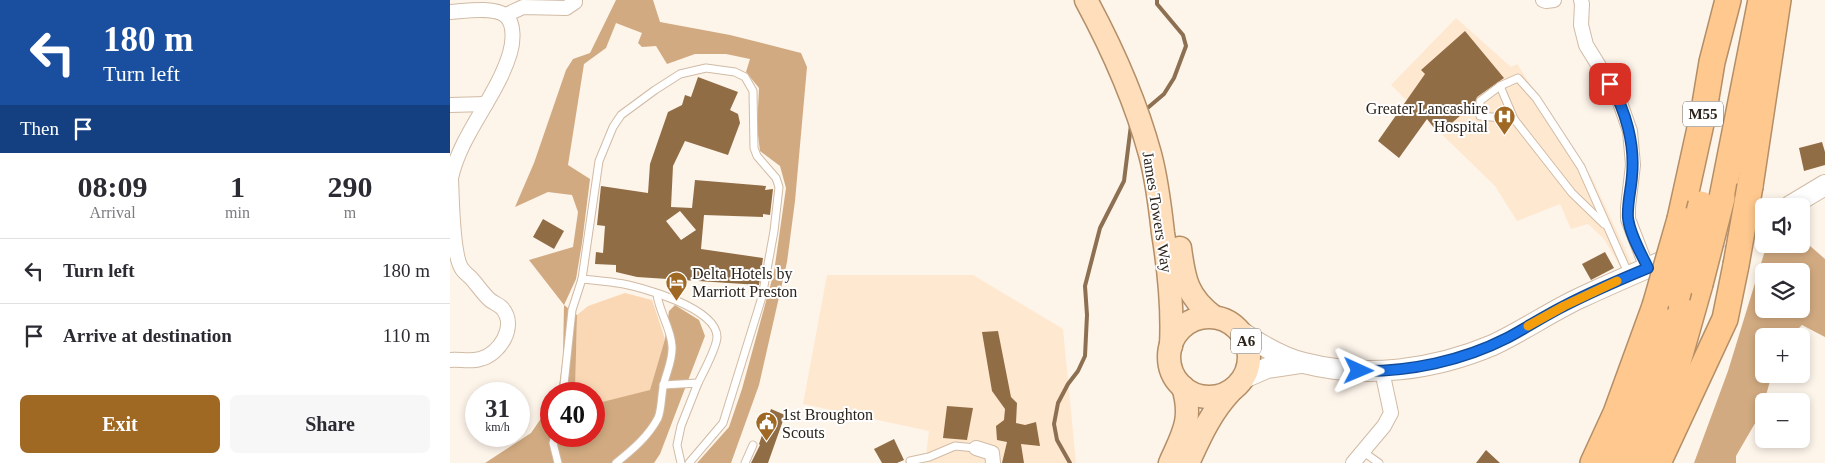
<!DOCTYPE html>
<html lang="en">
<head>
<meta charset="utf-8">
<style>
  body { margin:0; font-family:Georgia,serif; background:#f7f7f7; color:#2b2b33; height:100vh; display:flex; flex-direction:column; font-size:19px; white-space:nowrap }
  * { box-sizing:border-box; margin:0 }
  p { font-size:16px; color:#7c7c81 }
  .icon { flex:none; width:28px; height:28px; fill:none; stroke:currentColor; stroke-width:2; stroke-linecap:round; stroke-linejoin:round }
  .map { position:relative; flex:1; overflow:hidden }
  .drawer { display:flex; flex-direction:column; background:#fff; width:450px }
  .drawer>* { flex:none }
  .guide { background:#1a4fa0; color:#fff; overflow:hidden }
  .fabs { position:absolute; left:1305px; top:198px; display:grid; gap:10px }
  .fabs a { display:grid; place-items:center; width:55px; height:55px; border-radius:8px; background:#fff; box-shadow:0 2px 8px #0003; font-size:25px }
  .speed { position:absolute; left:15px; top:382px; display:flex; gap:10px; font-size:25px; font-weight:700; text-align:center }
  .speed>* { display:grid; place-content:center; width:65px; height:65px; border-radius:50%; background:#fff; box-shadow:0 2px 8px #0003; line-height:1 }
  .speed small { font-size:12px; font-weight:400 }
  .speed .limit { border:8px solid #d22; background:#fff; color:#111 }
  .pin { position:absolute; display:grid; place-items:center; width:42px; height:42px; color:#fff; margin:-21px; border-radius:10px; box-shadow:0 2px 8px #0006 }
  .me { position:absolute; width:55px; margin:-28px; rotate:91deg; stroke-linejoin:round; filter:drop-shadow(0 0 4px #0008) }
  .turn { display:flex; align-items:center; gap:18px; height:105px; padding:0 20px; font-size:22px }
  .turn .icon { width:65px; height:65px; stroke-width:2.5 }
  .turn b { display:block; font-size:35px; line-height:42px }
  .then { display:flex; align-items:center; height:48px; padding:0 20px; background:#0003; gap:10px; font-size:19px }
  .eta { display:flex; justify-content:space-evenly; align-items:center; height:85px; text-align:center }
  .eta b { font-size:30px; font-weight:700; line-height:35px }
  .primary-button { display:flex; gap:10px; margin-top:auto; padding:10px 20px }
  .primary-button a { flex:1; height:58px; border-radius:8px; background:#9f6823; color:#fff; font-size:20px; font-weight:700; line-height:58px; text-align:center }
  .primary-button a+a { background:#f7f7f7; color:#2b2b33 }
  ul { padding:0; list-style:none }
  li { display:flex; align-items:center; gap:15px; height:65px; padding:0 20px; border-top:1px solid #e1e1e2 }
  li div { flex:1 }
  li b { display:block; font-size:19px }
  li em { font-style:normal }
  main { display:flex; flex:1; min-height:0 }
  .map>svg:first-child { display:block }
</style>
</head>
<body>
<main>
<section class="drawer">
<div class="guide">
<div class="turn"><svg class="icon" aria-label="left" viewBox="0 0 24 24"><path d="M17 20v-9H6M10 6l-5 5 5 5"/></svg><div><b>180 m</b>Turn left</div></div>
<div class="then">Then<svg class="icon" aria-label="arrive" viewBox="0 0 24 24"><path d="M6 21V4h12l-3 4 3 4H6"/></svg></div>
</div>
<div class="eta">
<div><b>08:09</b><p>Arrival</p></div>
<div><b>1</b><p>min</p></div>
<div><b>290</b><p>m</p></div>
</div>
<ul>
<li><svg class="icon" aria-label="left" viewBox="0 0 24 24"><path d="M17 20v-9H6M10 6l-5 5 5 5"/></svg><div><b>Turn left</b></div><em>180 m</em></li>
<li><svg class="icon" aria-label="arrive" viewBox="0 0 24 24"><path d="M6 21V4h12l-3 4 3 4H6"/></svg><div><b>Arrive at destination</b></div><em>110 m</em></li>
</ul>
<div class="primary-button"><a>Exit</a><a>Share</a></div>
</section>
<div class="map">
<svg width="1375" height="463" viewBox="0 0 1375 463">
  <rect width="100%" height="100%" fill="#fdf4ea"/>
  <!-- built -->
  <g fill="#ffe8d0">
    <path d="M1006 18 1061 67 1067 64 1142 178 1183 266 1172 270 1154 239 1138 224 1121 229 1110 204 1067 221 1045 186 941 85Z"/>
    <path d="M377 275H523L613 329 626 463H475L479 431 353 404Z"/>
  </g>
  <!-- green -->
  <path fill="#fbd8b5" d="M175 293 202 300 215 339 200 391 144 404V394H125L127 315 138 306Z"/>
  <!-- forest -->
  <g fill="#d1aa81" fill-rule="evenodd">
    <path d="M166 0H203L210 22 280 35 351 53 357 67 345 201 337 262 309 385 281 463H247L279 427 292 389 324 272 336 188 330 166 310 151 307 127 309 88 296 72 300 59 276 54H245L217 64 206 46 192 47 188 43 192 33 166 23 156 48 134 64 118 165 140 179 132 243 126 279 114 305 127 315 125 394H108L113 358 114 305 79 260 123 247 128 212 122 195 98 192 65 207 84 163 116 70 123 59 140 53Z"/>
    <path d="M1351 238 1375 259V337L1352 325 1341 336H1314V374H1322L1311 413 1286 456V463H1244L1278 371 1317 244H1351ZM1314 271H1351V309H1314Z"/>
    <path d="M225 305 249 320 255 336 210 454 204 463H35L81 433 101 404V436H144V404L200 390 215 339 219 311Z"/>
  </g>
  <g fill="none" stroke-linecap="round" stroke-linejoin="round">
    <!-- stream -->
    <g stroke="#8d7052" stroke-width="4">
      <path d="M694 111 714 94 724 78 736 46 733 35 707 4V0"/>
      <path d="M620 463 607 440 604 424 608 403 618 384 628 371 635 356 637 315 635 286 650 228 674 181 681 125"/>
    </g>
  </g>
  <!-- building -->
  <g fill="#916d46" fill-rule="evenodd">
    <path d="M1015 31 1054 78 1027 97 1025 103 989 134 977 119 949 158 928 141 975 74 971 70Z"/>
    <path d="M248 77 288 92 280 110 288 114 290 123 278 155 235 141 223 166 221 207 242 208 245 180 316 186 315 190 323 189 320 215 313 214V217L254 215 251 249 313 258 309 285 187 277 166 272V265L145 264 146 252 153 253 155 226 147 225 151 186 198 193 200 164 218 112 232 105 235 95 241 97ZM230 211 246 230 231 240 216 221Z"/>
    <path d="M1372 142 1375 152V165L1354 171 1349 148Z"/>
    <path d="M93 219 114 231 104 249 83 237Z"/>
    <path d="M1155 252 1164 268 1141 280 1132 264Z"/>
    <path d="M548 331 561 397 567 403 566 423 575 425 586 422 590 446 571 444 574 463H552L557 442 547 440 546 426 554 420 555 409 542 391 532 332Z"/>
    <path d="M497 406 523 408 517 440 493 438Z"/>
    <path d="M321 409 335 415 318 463H301L310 445 309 444Z"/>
    <path d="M444 439 454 460 447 463H432L424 449Z"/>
    <path d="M1036 450 1050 463H1026Z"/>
  </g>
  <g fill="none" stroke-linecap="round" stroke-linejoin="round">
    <defs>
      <g id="lane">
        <path d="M1050 86 1064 119 1122 193 1154 224"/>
        <path d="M1064 119 1030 116V101L1050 86 1068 78 1086 98 1131 167 1179 275"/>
        <path d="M132 279C143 280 155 281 167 283 190 286 267 308 267 337 267 347 253 373 248 383"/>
        <path d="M213 385 248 383 231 426 227 445 231 463"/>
        <path d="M113 394 122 310 132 279 149 161 163 127 171 115 205 90 230 74 256 68 285 72 295 77 303 91 304 148 307 156 326 178 329 187 324 231 312 297 273 423 239 463"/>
        <path d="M105 436 103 443 108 463"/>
        <path d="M912 451 929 463"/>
        <path d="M460 461 479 457 505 446 526 448"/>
        <path d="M166 463C182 450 198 437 208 418 212 408 211 394 214 383 217 371 223 359 222 346 221 328 209 312 207 294"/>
        <path d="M295 463 303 445"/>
      </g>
      <g id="street">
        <path d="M1093 0 1096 1 1104 0"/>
        <path d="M1131 0 1132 4 1131 25 1136 45 1168 97 1180 131 1183 165 1178 207V219L1197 268"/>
        <path d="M0 12C15 11 45 6 56 16 65 24 63 43 60 53 47 97 11 133 1 178 2 197 2 255 12 269 14 272 17 274 20 277 27 284 32 293 40 300 44 303 49 305 52 308 68 326 49 355 30 359 20 362 10 359 0 360"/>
        <path d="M56 15 73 7 116 8 125 2V0"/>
        <path d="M0 105 36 104"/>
        <path d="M526 448 542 453 543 463"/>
        <path d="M903 463 934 426 941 413 932 371"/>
      </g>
      <g id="secondary">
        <path d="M1340 206 1375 185"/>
        <path d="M793 333C811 345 832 358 854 363 916 379 984 370 1043 345 1073 331 1100 312 1130 298 1190 270 1252 245 1314 218"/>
        <path d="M794 378 817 368 850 363"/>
      </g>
      <g id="primary">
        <path d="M636 0C663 50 685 99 700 154 707 180 710 206 713 233 719 270 723 308 721 346"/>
        <path d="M730 248C734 279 737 297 764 317"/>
        <circle cx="759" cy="357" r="40"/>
        <path d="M720 463C733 434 743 419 733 387"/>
        <path d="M738 463C750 437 761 412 781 391"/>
      </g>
      <g id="highway">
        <path d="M1300 186 1328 0"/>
        <path d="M1272 198 1311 0"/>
        <path d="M1230 219 1254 110 1262 62 1278 0"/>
        <path d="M1143 463 1166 413 1205 306"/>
        <path d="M1167 463 1216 335 1227 297"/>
        <path d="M1188 463 1226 369 1250 284"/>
        <path d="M1208 463 1275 319 1286 265"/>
      </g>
    </defs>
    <!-- lane casing -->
    <use href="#lane" stroke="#d1bba5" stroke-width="9"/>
    <!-- street casing -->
    <use href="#street" stroke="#d1bba5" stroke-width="16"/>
    <!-- secondary casing -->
    <use href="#secondary" stroke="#d1bba5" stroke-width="22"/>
    <!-- primary casing -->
    <use href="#primary" stroke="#b48e66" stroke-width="25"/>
    <!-- highway casing -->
    <use href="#highway" stroke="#b48e66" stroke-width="28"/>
    <!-- lane -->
    <use href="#lane" stroke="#fff" stroke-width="7"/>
    <!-- street -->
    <use href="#street" stroke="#fff" stroke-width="14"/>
    <!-- secondary -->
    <use href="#secondary" stroke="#fff" stroke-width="20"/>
    <!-- primary -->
    <use href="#primary" stroke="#fedebb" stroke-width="22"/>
    <!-- highway -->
    <use href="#highway" stroke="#fec88e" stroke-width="25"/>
    <defs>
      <g id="highway-bridge">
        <path d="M1286 265 1300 186"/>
        <path d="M1250 284 1272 198"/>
        <path d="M1227 297 1251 204"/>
        <path d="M1205 306 1230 219"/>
      </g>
    </defs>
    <!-- highway-bridge casing -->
    <use href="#highway-bridge" stroke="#b48e66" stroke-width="28" stroke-linecap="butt"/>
    <!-- highway-bridge -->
    <use href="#highway-bridge" stroke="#fec88e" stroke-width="25"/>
  </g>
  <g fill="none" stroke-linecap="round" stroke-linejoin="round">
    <defs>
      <path id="route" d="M909 371C959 372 1012 361 1057 338 1076 328 1094 316 1114 306 1141 292 1169 280 1198 268 1191 253 1180 235 1178 218 1177 204 1181 190 1182 176 1185 144 1176 111 1160 84"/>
    </defs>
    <!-- route casing -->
    <use href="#route" stroke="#114b97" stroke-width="12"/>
    <!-- route -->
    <use href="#route" stroke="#1a73e8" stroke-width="9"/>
    <!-- slow -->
    <path stroke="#f59e0b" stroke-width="9" d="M1078 326 1114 306 1167 281"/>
  </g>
  <!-- icons -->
  <defs>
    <symbol id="hospital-pin" viewBox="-11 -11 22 30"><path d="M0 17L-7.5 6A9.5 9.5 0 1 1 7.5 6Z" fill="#9f6823" stroke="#fff"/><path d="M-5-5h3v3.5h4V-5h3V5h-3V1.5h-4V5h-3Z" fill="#fff"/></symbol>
    <symbol id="hotel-pin" viewBox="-11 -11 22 30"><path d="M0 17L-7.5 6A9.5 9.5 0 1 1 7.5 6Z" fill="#9f6823" stroke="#fff"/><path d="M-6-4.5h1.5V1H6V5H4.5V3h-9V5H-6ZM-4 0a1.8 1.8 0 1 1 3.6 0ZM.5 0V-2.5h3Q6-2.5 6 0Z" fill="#fff"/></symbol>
    <symbol id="civic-pin" viewBox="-11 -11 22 30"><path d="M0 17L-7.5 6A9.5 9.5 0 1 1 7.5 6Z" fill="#9f6823" stroke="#fff"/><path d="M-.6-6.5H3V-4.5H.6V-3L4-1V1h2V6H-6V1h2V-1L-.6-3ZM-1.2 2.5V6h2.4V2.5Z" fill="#fff"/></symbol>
  </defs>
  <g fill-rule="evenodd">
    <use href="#hospital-pin" x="1042" y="104" width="25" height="34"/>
    <use href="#hotel-pin" x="214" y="270" width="25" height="34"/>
    <use href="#civic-pin" x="304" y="410" width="25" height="34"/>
  </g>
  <g text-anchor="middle" stroke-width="4" stroke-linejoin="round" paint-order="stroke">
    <!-- shield labels -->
    <g fill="#fff" stroke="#6b655f" stroke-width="1">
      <rect x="1233" y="101.5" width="40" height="25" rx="4"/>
      <rect x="781" y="328.5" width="30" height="25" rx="4"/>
    </g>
    <g font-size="15" font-weight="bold" fill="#2c231b">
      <text x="1253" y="119">M55</text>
      <text x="796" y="346">A6</text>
    </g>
    <!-- poi labels -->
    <g font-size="16" fill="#2c231b" stroke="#fff" text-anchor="start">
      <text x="1038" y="114" text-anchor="end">Greater Lancashire<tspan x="1038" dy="18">Hospital</tspan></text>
      <text x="242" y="279">Delta Hotels by<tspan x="242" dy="18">Marriott Preston</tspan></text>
      <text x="332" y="420">1st Broughton<tspan x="332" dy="18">Scouts</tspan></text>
    </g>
    <!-- street labels -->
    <g font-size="16" fill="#2c231b" stroke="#fff">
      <text transform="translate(708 212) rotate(81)" y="6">James Towers Way</text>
    </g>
  </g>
</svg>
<div class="fabs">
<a><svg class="icon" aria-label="sound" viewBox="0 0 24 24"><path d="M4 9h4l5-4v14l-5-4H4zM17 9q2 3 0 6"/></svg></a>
<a><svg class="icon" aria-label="layers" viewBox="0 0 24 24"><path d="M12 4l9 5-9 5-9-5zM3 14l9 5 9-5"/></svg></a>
<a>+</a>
<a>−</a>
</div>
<div class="speed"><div>31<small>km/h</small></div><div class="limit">40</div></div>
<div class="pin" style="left:1160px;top:84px;background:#d93025"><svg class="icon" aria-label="arrive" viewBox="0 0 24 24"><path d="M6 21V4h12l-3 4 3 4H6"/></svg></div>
<svg class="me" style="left:909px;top:371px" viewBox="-20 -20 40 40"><path d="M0-17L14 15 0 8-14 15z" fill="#1a73e8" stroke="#fff" stroke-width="4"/></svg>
</div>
</main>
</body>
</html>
